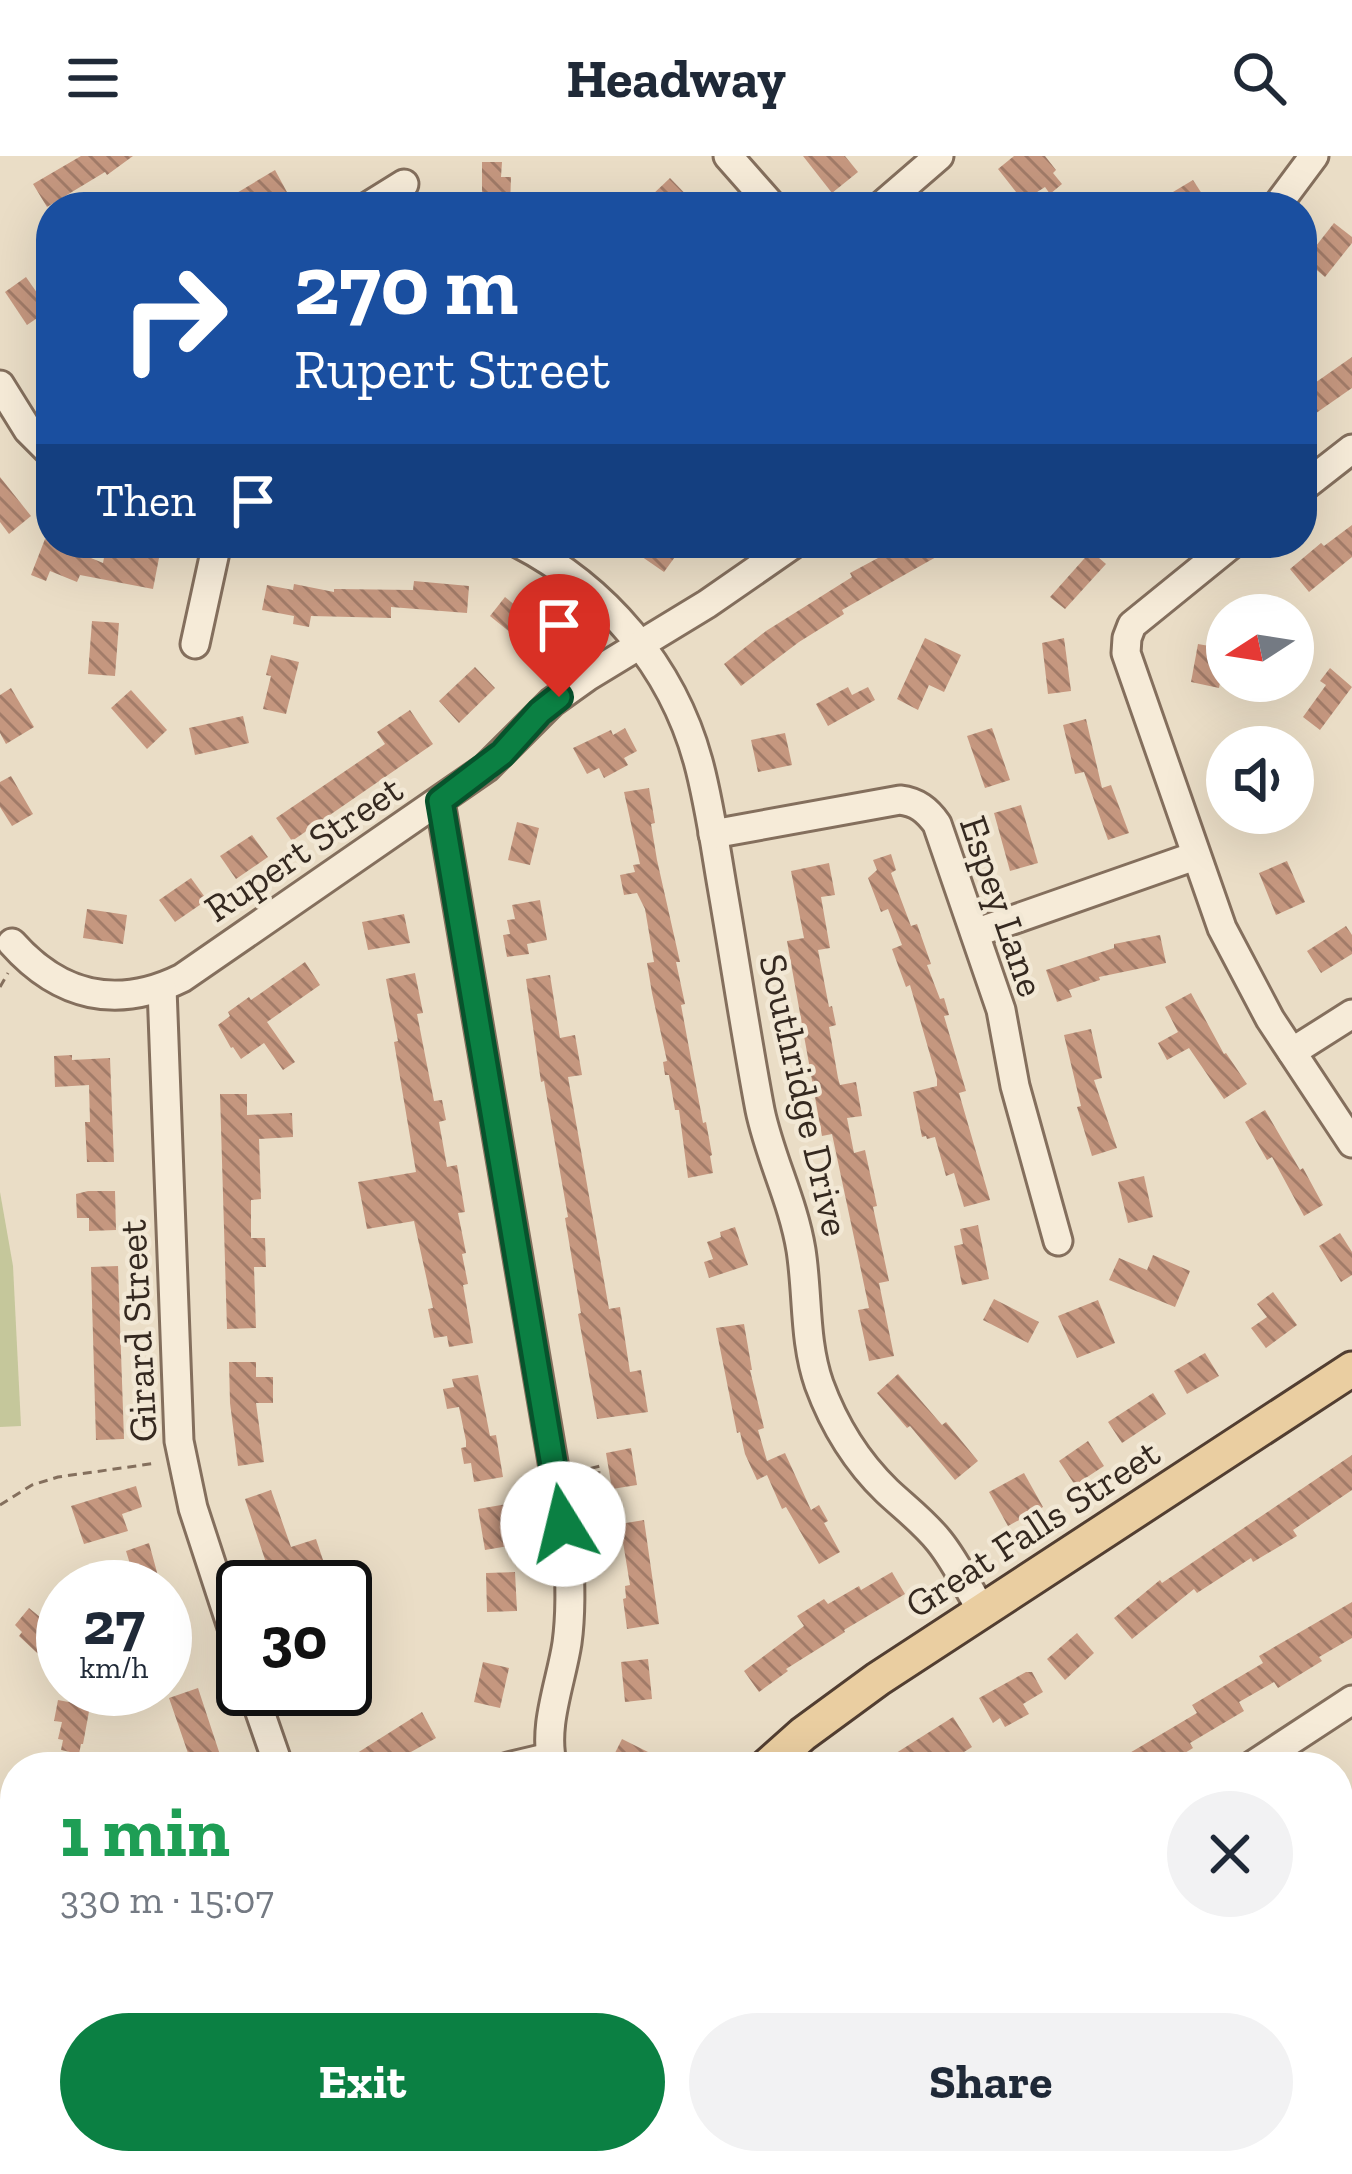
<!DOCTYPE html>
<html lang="en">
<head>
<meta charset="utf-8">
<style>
  body { margin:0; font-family:"Zilla Slab",serif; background:#f2f2f3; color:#1f2937; height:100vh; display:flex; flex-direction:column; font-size:45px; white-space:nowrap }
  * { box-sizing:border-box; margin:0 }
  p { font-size:39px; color:#747a83 }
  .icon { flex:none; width:66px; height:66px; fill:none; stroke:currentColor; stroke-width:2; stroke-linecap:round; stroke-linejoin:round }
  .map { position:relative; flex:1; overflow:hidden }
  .drawer { position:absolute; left:0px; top:1596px; width:1353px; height:423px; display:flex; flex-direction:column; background:#fff; border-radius:48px 48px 0 0; box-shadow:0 12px 48px #0002 }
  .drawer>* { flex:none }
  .top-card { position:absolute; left:36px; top:36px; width:1281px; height:366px; border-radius:48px; box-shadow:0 12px 48px #0002; background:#1a4fa0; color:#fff; overflow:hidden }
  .needle { width:78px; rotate:258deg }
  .fabs { position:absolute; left:1206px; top:438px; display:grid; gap:24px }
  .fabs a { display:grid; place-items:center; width:108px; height:108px; border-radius:50%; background:#fff; box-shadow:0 12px 48px #0002; font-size:60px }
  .speed { position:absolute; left:36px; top:1404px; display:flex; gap:24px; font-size:60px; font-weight:700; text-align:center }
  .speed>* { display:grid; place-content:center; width:156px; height:156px; border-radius:50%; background:#fff; box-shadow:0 12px 48px #0002; line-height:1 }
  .speed small { font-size:30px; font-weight:400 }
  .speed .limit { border:6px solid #111; border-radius:18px; background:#fff; color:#111 }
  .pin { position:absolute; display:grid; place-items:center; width:102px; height:102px; color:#fff; margin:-123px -51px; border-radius:50% 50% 50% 0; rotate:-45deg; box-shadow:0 0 12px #0007 }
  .pin .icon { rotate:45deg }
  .me { position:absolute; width:132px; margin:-66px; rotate:351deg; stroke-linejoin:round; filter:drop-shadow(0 0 9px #0008) }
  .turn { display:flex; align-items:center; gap:42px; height:252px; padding:0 60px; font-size:54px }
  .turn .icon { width:156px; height:156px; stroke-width:2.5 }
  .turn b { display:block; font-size:84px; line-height:102px }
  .then { display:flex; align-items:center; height:114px; padding:0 60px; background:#0003; gap:24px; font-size:45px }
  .round { display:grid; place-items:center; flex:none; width:126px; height:126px; border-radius:63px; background:#f2f2f3 }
  .overview { display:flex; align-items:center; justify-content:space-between; height:204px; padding:0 60px }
  h1 { font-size:72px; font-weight:700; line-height:90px; color:#1e9e55 }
  .action { display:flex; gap:24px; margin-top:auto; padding:24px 60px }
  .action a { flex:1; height:138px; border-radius:72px; background:#0b8043; color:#fff; font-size:48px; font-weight:700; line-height:138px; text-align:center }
  .action a+a { background:#f2f2f3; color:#1f2937 }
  header { display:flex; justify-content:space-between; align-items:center; height:156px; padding:0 60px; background:#fff; font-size:54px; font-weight:700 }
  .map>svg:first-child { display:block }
</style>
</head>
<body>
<header><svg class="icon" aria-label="menu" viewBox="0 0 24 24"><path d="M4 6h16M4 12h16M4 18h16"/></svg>Headway<svg class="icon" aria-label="search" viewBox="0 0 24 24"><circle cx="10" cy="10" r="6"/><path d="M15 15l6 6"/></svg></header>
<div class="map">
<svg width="1352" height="2018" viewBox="0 0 1352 2018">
  <defs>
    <pattern id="building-back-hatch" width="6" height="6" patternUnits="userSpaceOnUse" patternTransform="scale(3)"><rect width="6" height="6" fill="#c5977f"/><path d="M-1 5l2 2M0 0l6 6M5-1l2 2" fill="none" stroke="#a17b68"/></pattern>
  </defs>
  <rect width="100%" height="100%" fill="#eaddc6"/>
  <!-- park -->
  <path fill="#c5c79b" d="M0 1036 13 1110 21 1270 0 1271Z"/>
  <!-- building -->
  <g fill="url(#building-back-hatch)">
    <path d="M81 0H133L107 19 105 16 47 51 33 28Z"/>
    <path d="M803 0H845L858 16 832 37Z"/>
    <path d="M1014 0H1045L1056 14 1053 17 1062 28 1050 38 1045 31 1023 45 998 13Z"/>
    <path d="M482 6H502L501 21H511L510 51H482Z"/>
    <path d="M275 14 288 38 265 51H235L230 41Z"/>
    <path d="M670 22 698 51H661L651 40Z"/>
    <path d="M1193 24 1206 44 1194 51H1148Z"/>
    <path d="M1334 67 1352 81V87L1325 121 1305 104Z"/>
    <path d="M26 121 49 154 27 169 5 136Z"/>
    <path d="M1352 201V232L1309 262 1302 253V236Z"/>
    <path d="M0 321 31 360 9 378 0 366Z"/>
    <path d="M1352 369V401L1309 436 1290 413 1321 387 1324 390Z"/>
    <path d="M45 383 103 407 106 391 159 402 153 433 80 419 77 426 50 415 46 425 31 419Z"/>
    <path d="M622 387H670L680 394 664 416Z"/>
    <path d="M906 387H961L842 454 844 458 799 486 741 530 724 508 766 475 852 421 850 417Z"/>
    <path d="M1091 395 1106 408 1065 453 1050 441Z"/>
    <path d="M414 425 469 430 467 457 391 451V462L311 460 309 471 293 468 294 460 262 454 267 429 293 434 294 428 334 436V433L413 434Z"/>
    <path d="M505 441 549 477 534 496 490 460Z"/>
    <path d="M92 465 119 467 115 520 88 518Z"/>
    <path d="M925 482 961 499 944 536 929 529 918 554 897 543Z"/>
    <path d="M1064 482 1071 535 1048 538 1042 487Z"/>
    <path d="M1198 488 1226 493 1219 532 1191 526Z"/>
    <path d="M271 499 299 506 286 558 263 553 271 520 266 519Z"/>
    <path d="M475 511 495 532 459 567 439 545Z"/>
    <path d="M1330 512 1352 531 1320 574 1303 561 1326 529 1320 525Z"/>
    <path d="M848 531 852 539 868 531 875 544 828 570 816 548Z"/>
    <path d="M11 532 34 571 6 588 0 577V539Z"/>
    <path d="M131 534 167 574 147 593 111 552Z"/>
    <path d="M410 554 433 588 292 685 276 662 385 588 377 576Z"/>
    <path d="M243 560 249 587 195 599 189 572Z"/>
    <path d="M1086 563 1102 632 1111 629 1129 677 1108 684 1084 616 1075 618 1063 569Z"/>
    <path d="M625 572 637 595 624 602 628 609 604 622 599 612 587 618 573 592 611 574 613 579Z"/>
    <path d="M992 572 1010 624 985 632 967 580Z"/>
    <path d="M785 577 792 609 758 616 751 584Z"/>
    <path d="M11 620 33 658 12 670 0 651V626Z"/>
    <path d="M649 632 655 667 651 668 657 704 680 806H676L685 848 681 849 703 967 706 966 712 999 710 1000 713 1017 688 1022 679 954H675L669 919H665L663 906 667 905 652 837 647 807 654 806 645 753 637 737 624 739 620 719 635 716 633 709 640 708 624 636Z"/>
    <path d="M1021 649 1038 707 1010 715 994 657Z"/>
    <path d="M517 666 539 672 530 709 508 704Z"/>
    <path d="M252 679 268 701 236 723 220 700Z"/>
    <path d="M891 698 896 714 891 717 911 770 917 768 931 808 927 809 940 843 944 842 949 859 944 860 966 935 959 937 990 1044 964 1051 954 1017 946 1020 935 981 927 983 926 980 922 981 913 936 937 930V923L910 829 906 831 892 793 902 789 888 753 881 756 868 722 877 714 873 704Z"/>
    <path d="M1287 705 1305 746 1276 759 1259 717Z"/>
    <path d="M829 707 835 739 821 741 830 792 818 794 829 851 832 850 836 869 829 871 838 922 840 929 856 926 862 960 847 962 854 997 865 994 877 1050 873 1051 889 1125 879 1127 894 1200 869 1205 858 1154 869 1152 832 978 822 980 787 785 804 782 791 715Z"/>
    <path d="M191 722 207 744 175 766 159 744Z"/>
    <path d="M540 744 547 784 527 788 529 798 507 801 503 779 510 778 507 764 515 763 512 749Z"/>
    <path d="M87 753 127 759 123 788 83 782Z"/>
    <path d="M404 758 410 787 368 794 362 766Z"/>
    <path d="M1346 770 1352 779V798L1321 817 1307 795Z"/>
    <path d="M1160 779 1166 807 1099 821 1100 824 1069 834 1072 841 1057 846 1046 814 1114 792V788Z"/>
    <path d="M305 806 320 829 267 866 295 906 283 914 264 887 241 903 233 891 231 892 218 869 230 860 228 856 249 841 251 844Z"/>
    <path d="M415 817 423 857 417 858 434 945 442 944 446 964 439 966 447 1011 457 1009 465 1056 458 1057 466 1097 462 1098 468 1128 463 1129 473 1187 449 1191 447 1180 434 1182 428 1153 433 1152 414 1065 367 1073 358 1026 416 1016 394 886 398 885 386 823Z"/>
    <path d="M550 819 560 882 575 879 582 919 568 921 609 1153 620 1151 630 1216 641 1214 648 1256 597 1263 578 1158 581 1157 565 1062 568 1061 544 925 541 926 526 823Z"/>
    <path d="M1191 837 1224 898 1226 897 1247 928 1224 943 1189 892 1167 904 1158 887 1178 876 1165 851Z"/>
    <path d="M1091 873 1102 922 1094 924 1117 992 1092 1000 1077 951 1081 950 1064 879Z"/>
    <path d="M72 899V904L110 902 114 1006H87L85 966H90L89 929 55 931 54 900Z"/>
    <path d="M220 938H247V959L292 957 293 981 259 983 261 1043 251 1044V1082H265L266 1111H254L256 1172 227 1173Z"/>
    <path d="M1265 954 1300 1014 1303 1012 1323 1049 1304 1060 1272 1001 1267 1004 1245 966Z"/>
    <path d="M1144 1020 1153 1061 1128 1067 1118 1026Z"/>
    <path d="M88 1035H115L116 1074 89 1075V1062H77L76 1038Z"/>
    <path d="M978 1069 989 1123 962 1129 954 1090 963 1088 960 1073Z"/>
    <path d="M735 1071 748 1109 709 1122 704 1106 713 1103 707 1086 721 1081 720 1076Z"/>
    <path d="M1340 1077 1352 1096V1119L1341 1126 1319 1090Z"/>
    <path d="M1153 1099 1190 1115 1175 1151 1109 1124 1119 1102 1147 1114Z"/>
    <path d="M118 1110 124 1283 96 1284 91 1111Z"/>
    <path d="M1273 1136 1297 1169 1266 1192 1251 1172 1267 1161 1257 1148Z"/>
    <path d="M994 1143 1039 1166 1028 1187 983 1164Z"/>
    <path d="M1098 1144 1115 1187 1077 1202 1058 1160Z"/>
    <path d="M744 1168 752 1214H750L764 1272 758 1274 767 1305 785 1297 811 1354 819 1349 828 1365 824 1367 840 1396 819 1408 786 1351 782 1353 767 1319 757 1324 745 1298 740 1276 737 1277 716 1172Z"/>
    <path d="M1205 1197 1219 1220 1187 1238 1174 1215Z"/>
    <path d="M229 1206H256V1221H273V1247H256L264 1306 238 1310 230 1247Z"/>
    <path d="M898 1218 942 1269 946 1266 978 1305 955 1324 910 1270 907 1272 877 1237Z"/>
    <path d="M478 1219 490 1280 496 1279 503 1321 474 1326 471 1307 464 1308 461 1292 466 1291V1285L459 1251 447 1253 443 1233 454 1231 452 1223Z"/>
    <path d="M1153 1237 1166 1258 1122 1287 1108 1266Z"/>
    <path d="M1088 1285 1104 1310 1075 1329 1059 1305Z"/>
    <path d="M631 1292 637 1329 612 1333 606 1297Z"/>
    <path d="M1352 1299V1334L1293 1374 1297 1380 1253 1406 1251 1402 1197 1437 1194 1433 1132 1483 1114 1462 1160 1424 1162 1427Z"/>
    <path d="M1024 1317 1043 1351 1008 1370 989 1336Z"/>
    <path d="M136 1330 142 1351 122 1358 128 1375 84 1388 71 1350Z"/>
    <path d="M271 1334 291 1391 316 1383 324 1407 297 1416 302 1431H274L245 1343Z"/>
    <path d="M507 1348 515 1389 485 1394 478 1353Z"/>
    <path d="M644 1364 659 1468 627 1473 623 1443 626 1442 625 1430 630 1429 620 1368Z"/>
    <path d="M149 1387 161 1431H132L125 1410 130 1408 126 1395Z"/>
    <path d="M515 1416 517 1455 487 1456 486 1417Z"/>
    <path d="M892 1416 905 1438 844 1474 845 1476 786 1513 788 1515 759 1536 744 1515 804 1470 797 1460 824 1443 828 1448 859 1430 861 1434Z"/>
    <path d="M1352 1446V1482L1319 1501 1322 1505 1278 1532 1274 1526 1239 1546 1244 1555 1190 1587 1193 1592 1162 1611H1106L1197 1557 1192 1549 1263 1507 1259 1500Z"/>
    <path d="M29 1452 63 1480V1499L52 1511 19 1480 22 1476 15 1469Z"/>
    <path d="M179 1458 187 1483 183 1484 187 1496 165 1503V1462Z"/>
    <path d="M1077 1477 1094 1497 1065 1524 1047 1503Z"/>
    <path d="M648 1503 652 1543 625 1546 621 1506Z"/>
    <path d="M483 1506 509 1512 500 1552 474 1546Z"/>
    <path d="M1026 1516H1032L1043 1536 1023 1548 1029 1558 1005 1571 1000 1562 993 1567 979 1542Z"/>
    <path d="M198 1532 224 1611H163L189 1600 169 1542Z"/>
    <path d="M58 1544 90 1550 83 1588H81L79 1598 61 1594 63 1584 58 1583 62 1566 54 1565Z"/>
    <path d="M422 1556 436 1582 384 1611H335Z"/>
    <path d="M953 1561 972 1591 940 1611H874Z"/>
    <path d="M622 1583 678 1611H624L611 1605Z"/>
    <path d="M719 2004H772L764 2018H712Z"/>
  </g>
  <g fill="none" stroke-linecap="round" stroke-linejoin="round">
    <defs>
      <g id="minor">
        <path d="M728 0 773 51"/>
        <path d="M367 51 404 28"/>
        <path d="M880 51 939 0"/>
        <path d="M1276 51 1314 0"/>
        <path d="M0 229 28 274 51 297"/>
        <path d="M1302 332 1352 293"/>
        <path d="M518 387C605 432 672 510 698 605 709 645 715 689 722 730 735 805 746 880 760 954 770 1002 793 1045 801 1094 808 1139 804 1185 819 1228 834 1269 856 1305 887 1335 904 1351 924 1366 939 1385 956 1406 968 1432 982 1455"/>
        <path d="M1233 387 1132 469 1127 482 1126 497 1222 772 1270 863 1352 987"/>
        <path d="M195 488 217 387"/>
        <path d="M440 645 569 1400C570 1429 571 1458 567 1487 561 1527 542 1571 553 1611"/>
        <path d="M713 678 900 644C917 646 927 654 937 668L1001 854 1015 930 1058 1085"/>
        <path d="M975 777 1195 700"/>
        <path d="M12 787C60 841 117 854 182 822L486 612 552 546 587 521 707 448 795 387"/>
        <path d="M162 832 179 1285 193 1352 243 1505"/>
        <path d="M1292 896 1352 858"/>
        <path d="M252 1533 279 1611"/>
        <path d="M508 1611 550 1601"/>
        <path d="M1250 1611 1352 1544"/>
        <path d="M0 1934 15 1928"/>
        <path d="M1142 2004 1159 2018"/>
        <path d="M830 2018 836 2004"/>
      </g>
      <g id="major">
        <path d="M766 1611 803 1578 878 1523 1352 1213"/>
        <path d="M530 2018 536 2004"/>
      </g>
    </defs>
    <!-- minor casing -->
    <use href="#minor" stroke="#846f5d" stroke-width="33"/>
    <!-- major casing -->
    <use href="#major" stroke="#523e31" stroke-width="39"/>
    <!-- path -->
    <g stroke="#846f5d" stroke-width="3" stroke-dasharray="9 6" stroke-linecap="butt">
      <path d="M0 831 8 817"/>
      <path d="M576 1316 600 1310 595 1338"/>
      <path d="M0 1349 32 1329 58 1321 157 1307"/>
      <path d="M371 2014 377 2004"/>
      <path d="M447 2018 454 2004"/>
    </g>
    <!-- minor -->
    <use href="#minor" stroke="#f6ebd8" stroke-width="27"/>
    <!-- major -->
    <use href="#major" stroke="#eacea1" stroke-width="33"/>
  </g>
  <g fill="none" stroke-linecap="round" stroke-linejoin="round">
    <defs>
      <path id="route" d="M559 541 540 556 502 598 440 645 563 1368"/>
    </defs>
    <!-- route casing -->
    <use href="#route" stroke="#07532c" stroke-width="30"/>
    <!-- route -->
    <use href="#route" stroke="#0b8043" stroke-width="21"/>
  </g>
  <g text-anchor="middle" stroke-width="9" stroke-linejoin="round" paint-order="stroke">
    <!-- street labels -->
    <g font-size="39" fill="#352920" stroke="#f2e8d5">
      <text transform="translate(303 692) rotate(-34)" y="14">Rupert Street</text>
      <text transform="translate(1003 750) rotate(71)" y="14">Espey Lane</text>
      <text transform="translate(805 939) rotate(77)" y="14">Southridge Drive</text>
      <text transform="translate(137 1175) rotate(-93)" y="14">Girard Street</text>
      <text transform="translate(1032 1372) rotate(-33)" y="14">Great Falls Street</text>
    </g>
  </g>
</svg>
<div class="fabs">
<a><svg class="needle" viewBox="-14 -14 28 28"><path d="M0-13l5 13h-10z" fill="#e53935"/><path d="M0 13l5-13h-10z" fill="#747a83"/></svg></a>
<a><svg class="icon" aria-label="sound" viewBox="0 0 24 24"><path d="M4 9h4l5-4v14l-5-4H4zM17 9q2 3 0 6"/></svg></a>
</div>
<div class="speed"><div>27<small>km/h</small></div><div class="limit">30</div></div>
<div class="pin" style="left:559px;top:541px;background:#d93025"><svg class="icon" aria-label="arrive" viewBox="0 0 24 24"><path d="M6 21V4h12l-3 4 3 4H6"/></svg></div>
<svg class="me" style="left:563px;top:1368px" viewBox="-20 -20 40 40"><circle r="19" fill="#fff"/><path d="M0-13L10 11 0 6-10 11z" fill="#0b8043"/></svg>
<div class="top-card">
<div class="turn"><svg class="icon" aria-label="right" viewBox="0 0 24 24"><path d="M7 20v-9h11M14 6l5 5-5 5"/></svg><div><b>270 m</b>Rupert Street</div></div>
<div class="then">Then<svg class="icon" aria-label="arrive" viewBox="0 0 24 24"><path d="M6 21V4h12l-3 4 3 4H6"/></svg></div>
</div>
<section class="drawer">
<div class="overview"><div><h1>1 min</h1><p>330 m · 15:07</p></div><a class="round"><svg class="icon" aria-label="close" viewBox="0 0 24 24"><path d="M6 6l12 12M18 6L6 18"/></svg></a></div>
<div class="action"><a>Exit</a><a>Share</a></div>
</section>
</div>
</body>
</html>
